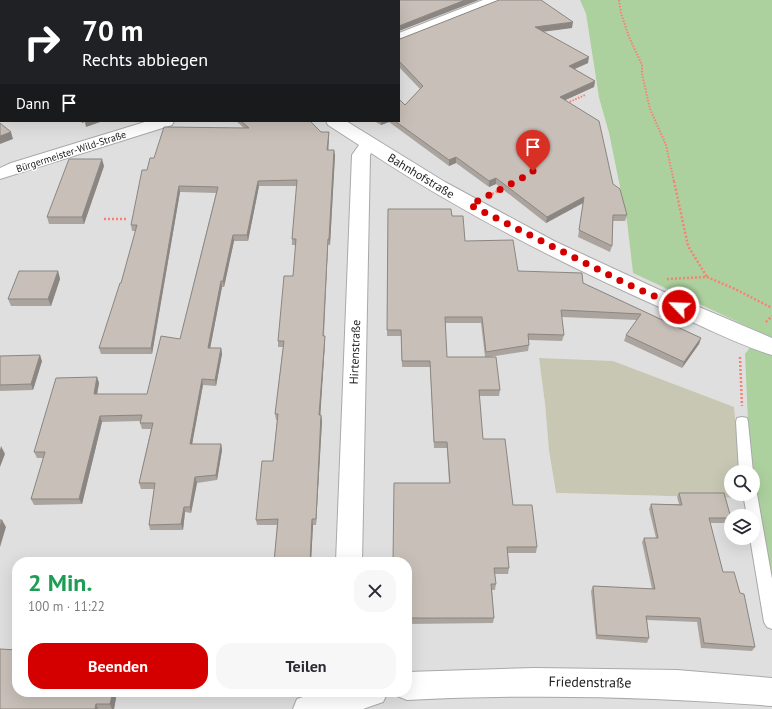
<!DOCTYPE html>
<html lang="de">
<head>
<meta charset="utf-8">
<style>
  body { margin:0; font-family:"PT Sans",sans-serif; background:#f7f7f7; color:#2b2b33; height:100vh; display:flex; flex-direction:column; font-size:15px; white-space:nowrap }
  * { box-sizing:border-box; margin:0 }
  p { font-size:13px; color:#7c7c81 }
  .icon { flex:none; width:22px; height:22px; fill:none; stroke:currentColor; stroke-width:2; stroke-linecap:round; stroke-linejoin:round }
  .map { position:relative; flex:1; overflow:hidden }
  .side { position:absolute; left:12px; top:557px; width:400px; height:140px; display:flex; flex-direction:column; background:#fff; border-radius:16px; box-shadow:0 4px 16px #0002 }
  .side>* { flex:none }
  .hud { position:absolute; left:0px; top:0px; width:400px; height:122px; box-shadow:0 4px 16px #0002; background:#202124; color:#fff; overflow:hidden }
  .controls { position:absolute; left:724px; top:465px; display:grid; gap:8px }
  .controls a { display:grid; place-items:center; width:36px; height:36px; border-radius:50%; background:#fff; box-shadow:0 4px 16px #0002; font-size:20px }
  .pin { position:absolute; display:grid; place-items:center; width:34px; height:34px; color:#fff; margin:-41px -17px; border-radius:50% 50% 50% 0; rotate:-45deg; box-shadow:0 0 4px #0007 }
  .pin .icon { rotate:45deg }
  .me { position:absolute; width:44px; margin:-22px; rotate:294deg; stroke-linejoin:round; filter:drop-shadow(0 0 3px #0008) }
  .turn { display:flex; align-items:center; gap:14px; height:84px; padding:0 16px; font-size:18px }
  .turn .icon { width:52px; height:52px; stroke-width:2.5 }
  .turn b { display:block; font-size:28px; line-height:34px }
  .then { display:flex; align-items:center; height:38px; padding:0 16px; background:#0003; gap:8px; font-size:15px }
  .round { display:grid; place-items:center; flex:none; width:42px; height:42px; border-radius:16px; background:#f7f7f7 }
  .headline { display:flex; align-items:center; justify-content:space-between; height:68px; padding:0 16px }
  h1 { font-size:24px; font-weight:700; line-height:30px; color:#1e9e55 }
  .cta { display:flex; gap:8px; margin-top:auto; padding:8px 16px }
  .cta a { flex:1; height:46px; border-radius:16px; background:#d40000; color:#fff; font-size:16px; font-weight:700; line-height:46px; text-align:center }
  .cta a+a { background:#f7f7f7; color:#2b2b33 }
  .map>svg:first-child { display:block }
</style>
</head>
<body>
<div class="map">
<svg width="772" height="709" viewBox="0 0 772 709">
  <rect width="100%" height="100%" fill="#f2efe9"/>
  <!-- residential -->
  <path fill="#e0dfdf" fill-rule="evenodd" d="M0 0H580L586 14 599 98 609 133 627 222 633 273 761 333 750 467 539 358 545 404 549 451 556 493 741 498V494H753V481L772 583V709H0ZM1 1H399V121H1ZM731 516H753V538H731ZM17 562H407V692H17Z"/>
  <!-- construction -->
  <path fill="#c7c7b4" d="M539 358 613 361 734 407 740 472H731V494H741L742 498 556 493 549 451 545 404Z"/>
  <!-- forest -->
  <path fill="#add19e" d="M580 0H772V583L753 481V472L750 467 745 354 761 333 633 273 627 222 609 133 599 98 586 14Z"/>
  <g fill="none" stroke-linecap="round" stroke-linejoin="round">
    <defs>
      <g id="lane">
        <path d="M742 417 747 418 748 422 753 472H739L736 422 737 418Z"/>
        <path d="M753 489 757 494 772 579V629L767 627 764 622 750 538H753V516H747L743 494H753Z"/>
      </g>
      <g id="street">
        <path d="M189 0H203L204 1H190Z"/>
        <path d="M483 0H503L501 3 399 43V33Z"/>
        <path d="M148 121H174L172 125 0 179V168L11 163Z"/>
        <path d="M326 121H346L445 182 554 241 666 293 772 338V355C736 344 700 325 666 310 564 265 464 214 371 153L370 155 362 562H336L352 155 359 145 328 125Z"/>
        <path d="M535 668 677 670 772 678V706C650 696 529 694 407 700L397 696 395 692H407V672Z"/>
        <path d="M317 692H388L383 702 363 709H293L297 699Z"/>
      </g>
      <rect id="secondary" x="0" y="20" width="1" height="8"/>
    </defs>
    <!-- lane casing -->
    <use href="#lane" stroke="#a9a9a9" stroke-width="2"/>
    <!-- street casing -->
    <use href="#street" stroke="#a9a9a9" stroke-width="2"/>
    <!-- secondary casing -->
    <use href="#secondary" stroke="#707d05" stroke-width="2"/>
    <!-- path-far1 -->
    <g stroke="#fa8072" stroke-width="2" stroke-dasharray="1.5 1.5" stroke-linecap="butt">
      <path d="M619 0 621 13 629 37 642 65V74L650 109 666 145 674 182"/>
      <path d="M567 103 585 95"/>
    </g>
    <!-- path -->
    <g stroke="#fa8072" stroke-width="2.5" stroke-dasharray="2 2" stroke-linecap="butt">
      <path d="M674 181 688 246 707 277"/>
      <path d="M492 194 504 188"/>
      <path d="M104 219H128"/>
      <path d="M667 279 707 277 735 289 772 308"/>
      <path d="M766 322 772 316"/>
      <path d="M740 357 742 406"/>
    </g>
    <!-- lane -->
    <use href="#lane" fill="#fff" fill-rule="evenodd"/>
    <!-- street -->
    <use href="#street" fill="#fff" fill-rule="evenodd"/>
    <!-- secondary -->
    <use href="#secondary" fill="#f7fabf" fill-rule="evenodd"/>
  </g>
  <!-- wall -->
  <g fill="#aba49e" fill-rule="evenodd">
    <path d="M109 0H167L168 1H109Z"/>
    <path d="M223 0H284L285 1H224Z"/>
    <path d="M572 28 543 31 588 63 574 69 595 81 594 87 565 100 613 184 627 215 625 221H613L612 246 610 252 578 237 583 203 546 223 496 184 489 187 456 163 449 166 389 122 381 125 374 121H399L405 105 420 89 399 67V38Z"/>
    <path d="M236 121H310L321 132H329L328 150 335 155 330 245H328L324 336 325 342 320 415H321L322 421 316 525H313L311 562H274L277 525H257L256 520 273 461 277 420H276L275 414 283 347H278V341L293 276 296 245H292V239L297 186H259L248 241H234L224 287H222L210 348H221L222 354 216 386 203 385 192 444H221L222 450 217 480 197 483 191 513 185 512 183 530H150L149 525 154 489H141L139 483 151 429H142L140 423V421L102 422 82 504 34 505 31 499 44 458H37L34 452 97 377 99 383 97 394H147L180 339 216 193 180 192 152 354H101L99 348 121 283 136 231H132L131 225 147 170 154 158 244 128Z"/>
    <path d="M104 166 84 224H49L47 217Z"/>
    <path d="M388 209 452 216 465 241 518 271 583 283 701 338 699 344 682 368 624 341 626 335 637 320 561 317 564 335 562 341 529 340V345L528 351 489 357 500 390 499 396H479L483 439 513 505 537 547 536 553H508L509 568 508 574H495L496 584 495 590H492L494 618 493 623 407 624V562L449 483 447 448H434L430 367H402L401 336H387ZM445 323H481L485 357H447Z"/>
    <path d="M58 271 60 279 51 306H11L8 299Z"/>
    <path d="M0 356 42 361 33 390 0 391Z"/>
    <path d="M679 493 731 518 728 523H710L723 572 755 647 752 651 701 648 697 622 647 620 649 638 647 643 596 639 591 591 593 586 652 589 642 542 644 538H656L649 509 651 504H679L677 497Z"/>
    <path d="M17 692H117L114 709H0Z"/>
  </g>
  <!-- shaded-wall -->
  <g fill="#8b8681">
    <path d="M465 0H479L399 31V26Z"/>
    <path d="M573 22 572 28 534 33 535 27Z"/>
    <path d="M589 57 588 63 568 72 569 66Z"/>
    <rect x="0" y="70" width="1" height="7"/>
    <path d="M595 81 594 87 559 103 560 97Z"/>
    <path d="M81 121H103L86 127 85 122 82 123Z"/>
    <path d="M381 121H389V122L381 125Z"/>
    <path d="M11 132 13 139 0 144V136Z"/>
    <path d="M329 132V138L328 155 327 150Z"/>
    <path d="M334 150 335 155 330 245 329 239Z"/>
    <path d="M456 157V163L449 166V160Z"/>
    <path d="M102 159 104 166 84 224 82 217Z"/>
    <path d="M496 178V184L489 187V181Z"/>
    <path d="M258 181 259 186 248 241 247 235Z"/>
    <path d="M179 186 180 192 152 354 151 348Z"/>
    <path d="M584 197 583 203 546 223 547 217Z"/>
    <path d="M233 235 234 241 224 287 223 281Z"/>
    <path d="M328 239V245L323 342V336Z"/>
    <path d="M58 271 60 279 51 306 48 299Z"/>
    <path d="M221 281 222 287 209 354 208 348Z"/>
    <path d="M325 336V342L320 421 319 415Z"/>
    <path d="M701 338 699 344 682 368 684 362Z"/>
    <path d="M221 348 222 354 216 386 215 380Z"/>
    <path d="M40 355 42 361 33 390 31 384Z"/>
    <path d="M97 377 99 383 96 400 94 394Z"/>
    <path d="M202 379 203 385 191 450 190 444Z"/>
    <path d="M321 415 322 421 316 525V519Z"/>
    <path d="M100 416 102 422 82 504 79 499Z"/>
    <path d="M221 444 222 450 217 480 216 475Z"/>
    <path d="M1 446 5 454 0 467V450Z"/>
    <path d="M195 477 197 483 191 513 190 507Z"/>
    <path d="M184 507 185 512 183 530 181 524Z"/>
    <path d="M312 519 313 525 311 562H310Z"/>
    <path d="M2 520 6 527 0 547V527Z"/>
    <path d="M113 692H117L114 709H112L110 704Z"/>
    <path d="M96 704 98 709H95Z"/>
  </g>
  <!-- building -->
  <g fill="#c7bfb8" stroke="#8b8681">
    <path d="M119 0H167L168 1H121Z"/>
    <path d="M229 0H284L285 1H230Z"/>
    <path d="M338 0H465L399 26V1H339Z"/>
    <path d="M499 0H541L573 22 535 27 589 57 569 66 595 81 560 97 599 121 613 184 620 189 627 215H613L612 246 579 230 584 197 547 217 496 178 489 181 456 157 449 160 395 121H399V99L405 105 423 86 399 61V38L400 39Z"/>
    <path d="M1 43V70H0V44Z"/>
    <path d="M241 121H310L321 132H329L327 150H334L329 239H328L323 336H325L319 415H321L316 519H312L310 562H274L278 519 256 520 262 461H273L278 414H275L284 341H278L284 276H293L296 239H292L297 180 258 181 247 235H233L223 281H221L208 348H221L215 380 202 379 190 444H221L216 475 195 477 190 507H184L181 524 149 525 155 483H139L153 423H140L142 415 100 416 79 499H31L45 452H34L56 378 97 377 94 394H147L161 336 180 339 218 187 179 186 151 348H99L120 283H121L137 225H131L142 170H147L150 158H154L164 127 249 128Z"/>
    <path d="M0 123 11 132 0 136Z"/>
    <path d="M69 159H102L82 217H47Z"/>
    <path d="M388 209H451L452 216H463L465 241 513 240 518 271 582 273 583 283 701 338 684 362 626 335 641 314 561 310 564 335 528 334 529 345 486 352 482 317H445L447 357H496L500 390H479L483 439H505L513 505H532L537 547H507L509 568H494L496 584H491L494 618H407V562H393L394 483H450L447 442H434L430 361H402L401 330H387Z"/>
    <path d="M19 271H58L48 299H8Z"/>
    <path d="M40 355 31 384 0 385V356Z"/>
    <path d="M679 493H724L731 518H709L723 572H734L740 593 744 594 755 647 704 643 700 618 646 616 649 638 597 635 593 586 655 589 644 538H658L651 504 682 505Z"/>
    <path d="M0 520H2L0 527Z"/>
    <path d="M0 649 17 650V692H113L110 704H96L95 709H0Z"/>
  </g>
  <g fill="none" stroke-linecap="round" stroke-linejoin="round">
    <!-- route -->
    <path stroke="#d40000" stroke-width="7" stroke-dasharray="0 12.6" d="M533 171 526 176 470 205 627 284 679 307"/>
  </g>
  <g text-anchor="middle" stroke-width="3" stroke-linejoin="round" paint-order="stroke">
    <!-- far-street labels -->
    <g font-size="10" fill="#222" stroke="#fff">
      <text transform="translate(71 151) rotate(-18)" y="4">Bürgermeister-Wild-Straße</text>
    </g>
    <!-- street labels -->
    <g font-size="12" fill="#222" stroke="#fff">
      <text transform="translate(421 176) rotate(31)" y="4">Bahnhofstraße</text>
      <text transform="translate(355 352) rotate(-88)" y="4">Hirtenstraße</text>
    </g>
    <!-- near-street labels -->
    <g font-size="14" fill="#222" stroke="#fff">
      <text transform="translate(590 682) rotate(1)" y="5">Friedenstraße</text>
    </g>
  </g>
</svg>
<div class="controls">
<a><svg class="icon" aria-label="search" viewBox="0 0 24 24"><circle cx="10" cy="10" r="6"/><path d="M15 15l6 6"/></svg></a>
<a><svg class="icon" aria-label="layers" viewBox="0 0 24 24"><path d="M12 4l9 5-9 5-9-5zM3 14l9 5 9-5"/></svg></a>
</div>
<div class="pin" style="left:533px;top:171px;background:#d93025"><svg class="icon" aria-label="arrive" viewBox="0 0 24 24"><path d="M6 21V4h12l-3 4 3 4H6"/></svg></div>
<svg class="me" style="left:679px;top:307px" viewBox="-20 -20 40 40"><circle r="17" fill="#d40000" stroke="#fff" stroke-width="3"/><path d="M0-11L8 9 0 5-8 9z" fill="#fff"/></svg>
<div class="hud">
<div class="turn"><svg class="icon" aria-label="right" viewBox="0 0 24 24"><path d="M7 20v-9h11M14 6l5 5-5 5"/></svg><div><b>70 m</b>Rechts abbiegen</div></div>
<div class="then">Dann<svg class="icon" aria-label="arrive" viewBox="0 0 24 24"><path d="M6 21V4h12l-3 4 3 4H6"/></svg></div>
</div>
<section class="side">
<div class="headline"><div><h1>2 Min.</h1><p>100 m · 11:22</p></div><a class="round"><svg class="icon" aria-label="close" viewBox="0 0 24 24"><path d="M6 6l12 12M18 6L6 18"/></svg></a></div>
<div class="cta"><a>Beenden</a><a>Teilen</a></div>
</section>
</div>
</body>
</html>
